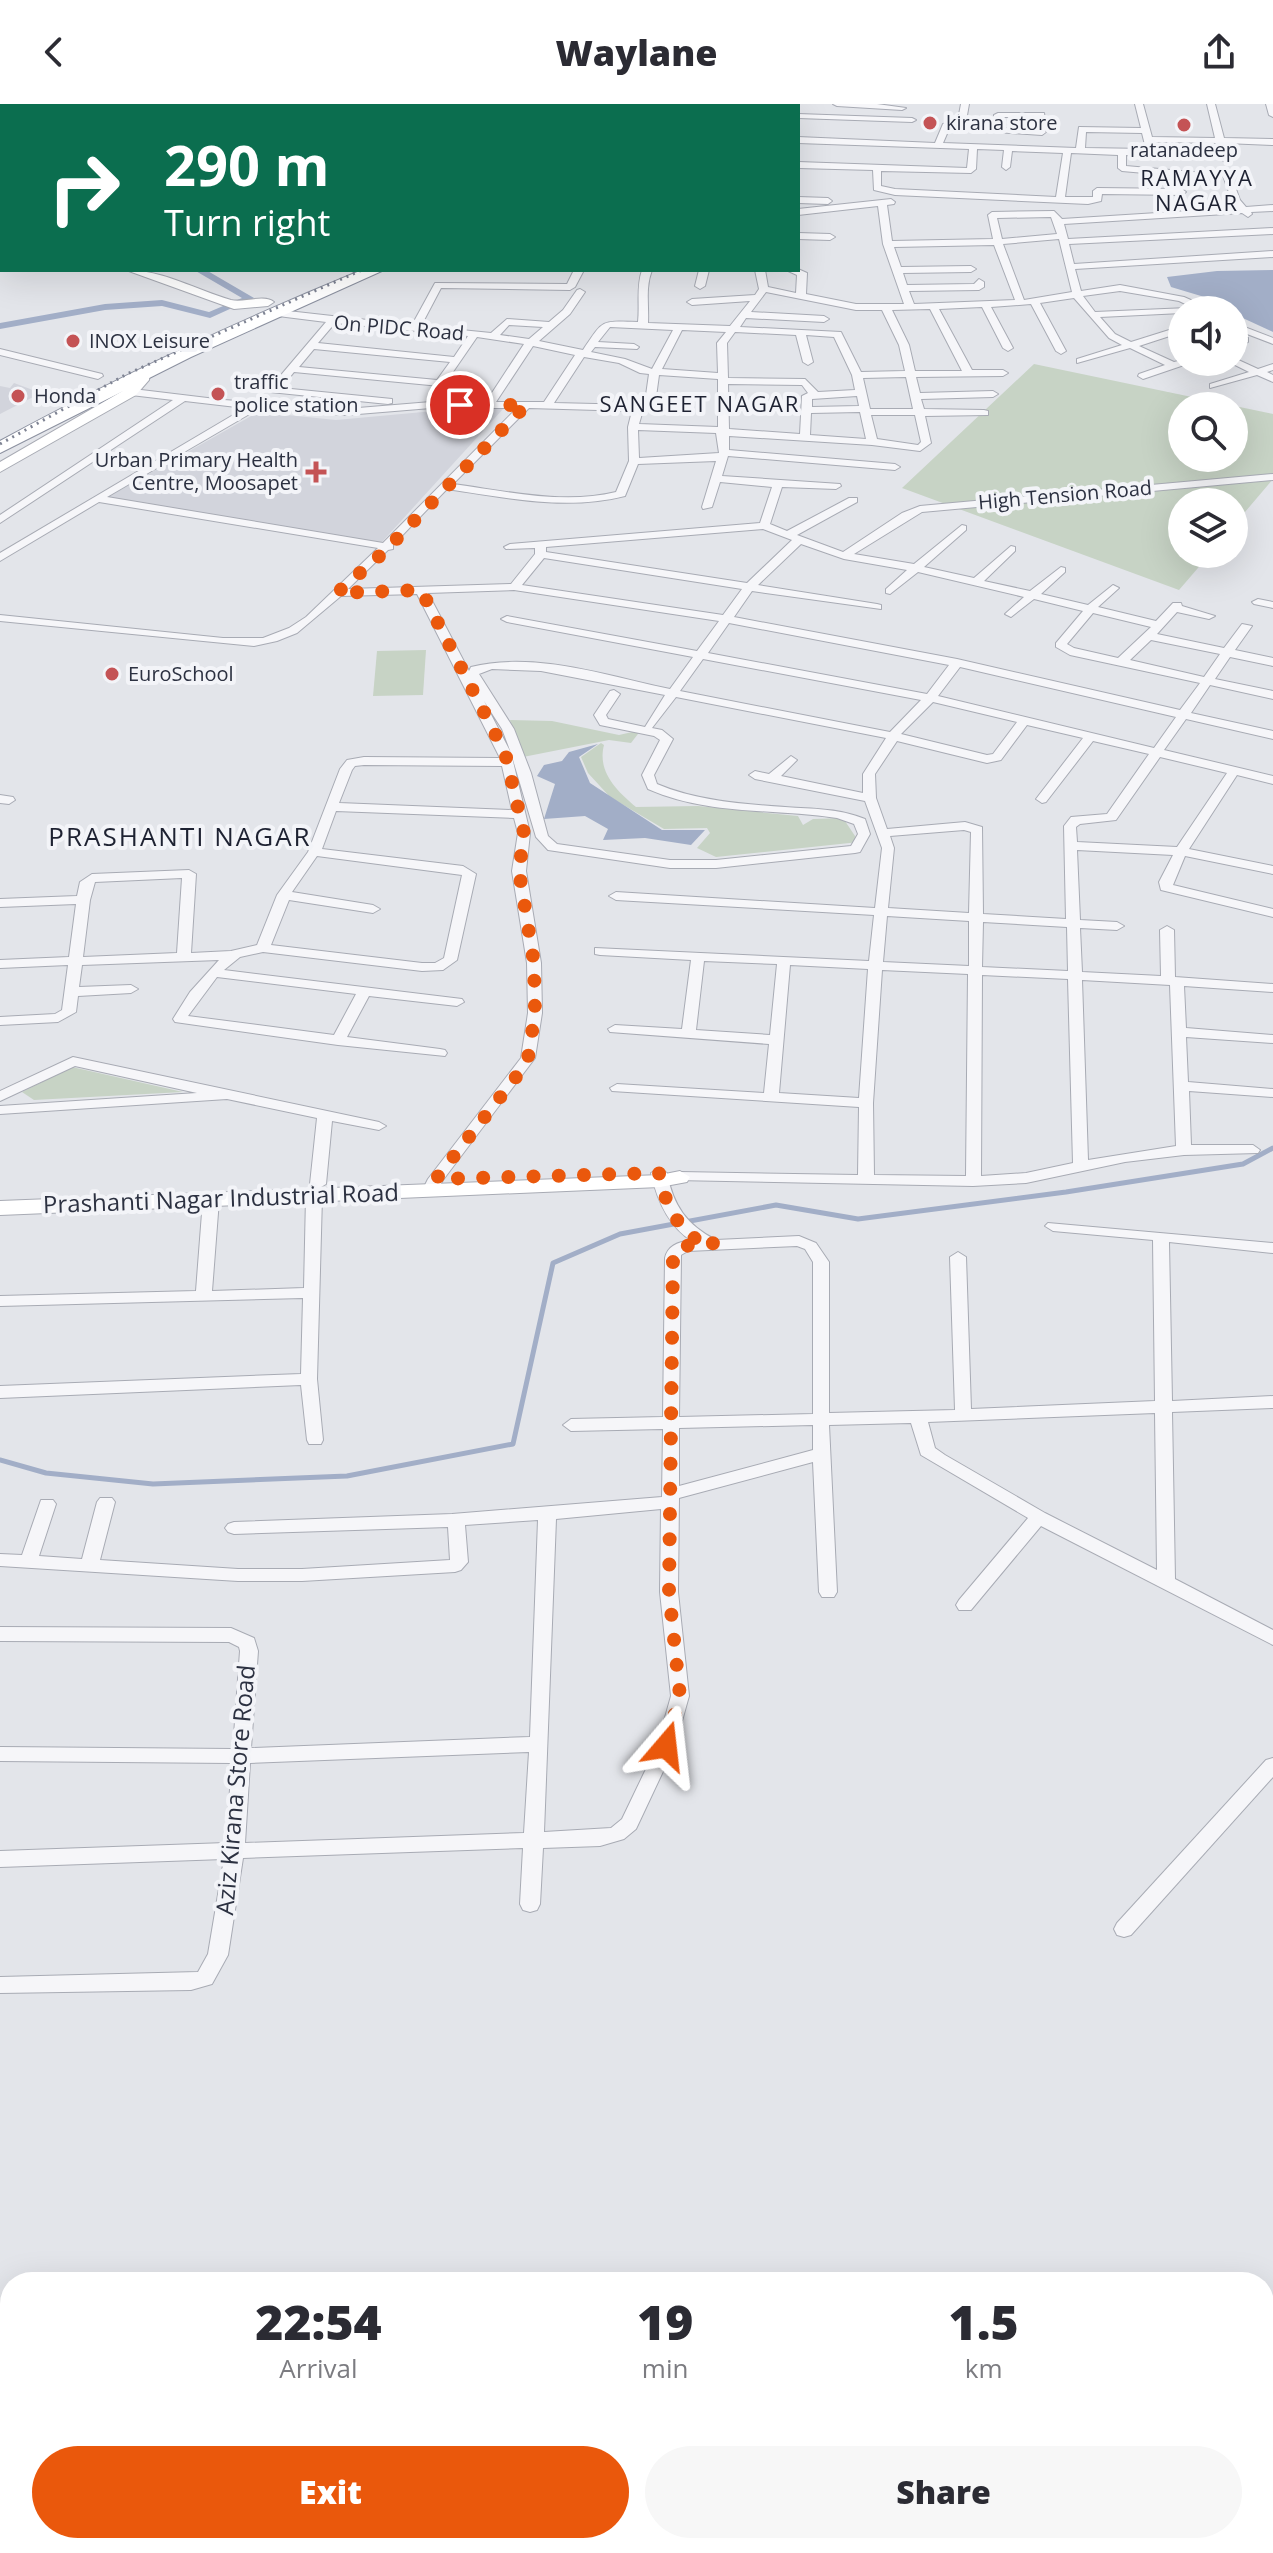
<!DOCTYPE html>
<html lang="en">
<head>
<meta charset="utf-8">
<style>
  body { margin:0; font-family:"Open Sans",sans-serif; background:#f7f7f7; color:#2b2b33; height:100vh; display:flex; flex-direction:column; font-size:30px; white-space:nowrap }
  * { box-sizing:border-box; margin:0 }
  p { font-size:26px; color:#7c7c81 }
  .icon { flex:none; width:44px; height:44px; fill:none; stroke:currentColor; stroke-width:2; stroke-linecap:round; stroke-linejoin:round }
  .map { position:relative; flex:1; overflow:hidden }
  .panel { position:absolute; left:0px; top:2168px; width:1274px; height:282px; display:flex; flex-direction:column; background:#fff; border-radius:32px 32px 0 0; box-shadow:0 8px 32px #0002 }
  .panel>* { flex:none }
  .banner { position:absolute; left:0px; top:0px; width:800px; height:168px; box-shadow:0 8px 32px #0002; background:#0b6e4f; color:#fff; overflow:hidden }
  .controls { position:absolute; left:1168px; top:192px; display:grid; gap:16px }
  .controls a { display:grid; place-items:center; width:80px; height:80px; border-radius:50%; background:#fff; box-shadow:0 8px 32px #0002; font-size:40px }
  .pin { position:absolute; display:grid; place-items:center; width:68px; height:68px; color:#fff; margin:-34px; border:4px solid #fff; border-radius:50%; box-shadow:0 2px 8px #0007 }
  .me { position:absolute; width:88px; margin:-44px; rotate:17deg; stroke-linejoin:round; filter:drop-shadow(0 0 6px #0008) }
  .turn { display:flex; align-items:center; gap:28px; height:168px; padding:0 32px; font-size:36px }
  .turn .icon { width:104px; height:104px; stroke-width:2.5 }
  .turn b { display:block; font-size:56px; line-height:68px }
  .eta { display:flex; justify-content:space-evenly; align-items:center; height:136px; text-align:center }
  .eta b { font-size:48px; font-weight:800; line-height:56px }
  .cta { display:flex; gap:16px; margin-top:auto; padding:16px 32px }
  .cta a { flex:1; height:92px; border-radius:48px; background:#ea580c; color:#fff; font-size:32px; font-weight:800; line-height:92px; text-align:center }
  .cta a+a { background:#f7f7f7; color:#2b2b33 }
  header { display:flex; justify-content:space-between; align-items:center; height:104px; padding:0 32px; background:#fff; font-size:36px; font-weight:800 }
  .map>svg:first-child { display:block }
</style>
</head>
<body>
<header><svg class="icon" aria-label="back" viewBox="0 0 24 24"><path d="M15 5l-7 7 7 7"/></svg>Waylane<svg class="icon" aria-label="share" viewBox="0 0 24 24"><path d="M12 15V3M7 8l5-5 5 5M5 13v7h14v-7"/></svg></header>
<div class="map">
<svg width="1273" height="2449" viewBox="0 0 1273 2449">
  <rect width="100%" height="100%" fill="#e3e5ea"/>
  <!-- built -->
  <g fill="#d2d4dc">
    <path d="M14 279 41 289 0 310V282L10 284Z"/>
    <path d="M503 305 381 439 108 393 258 308 336 316 445 306Z"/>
  </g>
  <!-- green -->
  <g fill="#c7d3c5" fill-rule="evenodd">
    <path d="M1034 260 1273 310V375L1234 421V398H1182V450H1210L1179 486 902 384ZM1182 302H1234V354H1182Z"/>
    <path d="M426 546 423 591 373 592 377 547Z"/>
    <path d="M510 616 552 617 619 631 641 626 631 639 609 636 523 653 516 642Z"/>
    <path d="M601 639 604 641C597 668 617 687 636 703L698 702 798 712 803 721 813 715 843 714 859 738 716 753 697 744 710 729 707 724 664 725 610 693 588 669 581 653Z"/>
    <path d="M72 963 183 988 34 996 22 988Z"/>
  </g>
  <!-- water -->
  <g fill="#a2aec7">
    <path d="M1273 166V228L1234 210V206H1227L1211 195 1171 183 1167 173 1217 167Z"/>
    <path d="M598 640 579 653 590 679 662 726H705L691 741 645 734 603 736 608 725 585 712 544 715 555 680 537 672 544 661 562 657 569 648Z"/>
  </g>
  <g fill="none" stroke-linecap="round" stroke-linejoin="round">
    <!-- stream -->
    <path stroke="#a2aec7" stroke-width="5" d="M0 1356 46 1369 153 1380 347 1372 513 1340 553 1159 620 1130 776 1101 858 1115 1066 1088 1243 1060 1273 1044"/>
    <!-- canal -->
    <path fill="#a2aec7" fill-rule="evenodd" d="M194 166H206L254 194 210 214 162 202 105 206 0 225V219L105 200 162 196 209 208 242 194Z"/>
    <defs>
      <g id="street">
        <path d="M294 0H303L293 2Z"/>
        <path d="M316 0H345L347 2H318Z"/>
        <path d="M833 0H877L906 4 902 6 837 2Z"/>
        <path d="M961 0H969L966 17 962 20H988L992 23 988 26 949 25 943 39 1076 44 1079 23 1141 24 1135 0H1143L1152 33 1215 34 1207 0H1215L1224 34 1273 35V41L1225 39 1229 55 1225 58 1221 55 1217 39 1153 38 1154 48 1143 52 1126 51V62L1204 69 1205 71 1201 74 1122 67 1118 64V51L1071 49 1065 93H1093V87L1097 84 1182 85 1186 88 1182 91 1102 90 1101 97 1088 100 895 91 874 86 873 66 798 64V58L967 64 969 45 798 39V33L935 39 943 20 958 16ZM1086 28 1142 29 1146 45 1085 44ZM977 45 1004 46 1002 63 1006 66 1010 63 1012 47 1063 49 1056 93 895 85 881 82V67L971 69 976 65Z"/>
        <path d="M1266 0H1273V13L1269 11Z"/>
        <path d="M998 9H1044L1046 22H1040L1037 13H1002V24L1042 25 1046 28 1042 31 995 28 994 11Z"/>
        <path d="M798 10 912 14 916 16 912 18 798 14Z"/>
        <path d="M1225 63 1229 66 1240 96 1246 103 1273 101V107L1251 108 1252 110 1248 113 1242 109 1064 120 1068 135 1273 124V130L1069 140 1074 160 1273 147V153L1075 165 1081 187 1120 181 1184 193 1209 204 1211 206H1198L1179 197 1120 187 1083 192 1095 208 1188 204 1190 206H1182V209L1100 213 1115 230 1131 238 1182 222V228L1139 242 1174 258 1182 256V258H1189L1187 260 1143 275 1138 272 1139 270 1165 261 1130 244 1077 259V255L1122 241 1109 234 1074 194 1040 199 1066 247 1061 250 1056 247 1031 200 991 203 1013 244 1008 247 1003 244 982 203 939 205 972 266H1003L1008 269 1003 272 916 273 920 289 993 287 998 290 993 293 921 295 924 305 984 306 988 307V311L925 312 931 339 920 347 872 341 729 332V346L895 360 900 363 895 366 728 352 722 372 840 380 841 382 836 385 782 383 770 420 787 427 849 394H857V398L797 431 843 448 902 409 920 402 1273 370V376L922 408 854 450 914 460 962 421 966 422V426L924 463 974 474 1011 442 1015 443V447L984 477 1030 487 1061 463 1065 464V468L1041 490 1088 501 1113 481 1119 484 1098 503 1156 517 1173 499H1181L1182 502 1215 512 1209 515 1177 508 1157 530 1224 544 1242 520 1252 522 1235 546 1273 554V562L1230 553 1215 575 1273 587V595L1210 581 1191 609 1273 627V635L1186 615 1164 646 1273 672V680L1237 671 1189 745 1273 762V770L1185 752 1173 781 1273 805V813L1161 786 1159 778 1173 751 1077 746 1080 816 1117 818 1124 822 1117 826 1080 824 1082 868 1161 872 1160 826 1167 822 1174 826 1175 873 1273 880V888L1184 882 1186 924 1273 931V939L1186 933 1188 978 1273 985V993L1189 987 1191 1041H1253L1260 1046 1258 1049 1184 1051 1125 1058 1026 1079 973 1082 675 1076 672 1073 675 1070 680 1068 858 1071 859 1003 612 987 610 984 617 980 764 989 769 940 610 928 608 925 615 921 682 925 691 856 600 851 595 850V844L869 857 874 811 616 796 609 792 616 788 875 804 882 744 865 697 755 675 749 671 755 667 769 670 791 652 797 656 781 672 863 689V670L886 634 676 593 652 624 662 626 673 635 654 671 657 680C697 697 743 700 785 703 813 705 838 704 865 715L870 730 860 748 855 749 716 764H670L548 746 536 733 511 649 530 729 526 767 541 859 542 909 535 954 443 1076 435 1090H425L422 1087 428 1075 521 954 528 909 527 859 512 767 518 729 514 714 336 707 322 745 463 762 476 770 457 856 443 866 422 867 263 848 240 853 224 866 462 895 464 898 457 902 369 892 347 933 440 945 445 946 447 949 445 952 338 941 175 918 173 915 190 888 219 856 82 861 79 883 131 881 138 885 131 889 78 892 76 908 58 918 0 921V913L55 910 62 906 68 861 0 864V856L69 853 76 800 0 803V795L77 792 80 778 92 770 189 766 196 770 191 849 231 847 257 841 277 791 308 748 340 665 347 656 364 653 500 654 417 490 341 492 297 529 277 537 254 542 0 517V511L223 534H263L289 524 306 513 378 444 99 398 0 457V449L245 304 185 297 0 419V411L173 296 131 291 114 284V280L133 285 224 296 346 305 431 298H486L524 240 477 233 444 281 440 282 294 268 281 284 392 295V299L388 300 270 288V284L326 218 270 211 265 208 270 205 412 221 435 179 567 180 574 166H584L575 183 570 186 441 184 421 222 491 229 507 215 549 218 563 206 577 186 580 185 585 188 570 210 539 237 583 246C604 215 600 217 638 218 640 199 636 184 642 166H652C645 184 649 200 648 219L730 222 750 197 692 201 687 198 692 195 755 191 759 185 755 166H765L768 183 796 189 797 171 786 166 798 165 807 169 806 190 856 200H904L883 140 878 102 798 111V105L891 95 895 98 894 100 887 101 892 137 993 135 988 111 992 108 1054 107 1062 115 1237 104 1232 97 1221 66ZM1051 113 1057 130 1002 135 997 114ZM1059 135 1072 188 1024 196 1003 140ZM994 141 1015 196 914 200 909 187 979 186 984 183V178L979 175 974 180 907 181 903 169 971 168 976 165 971 162 901 163 894 143ZM766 188 856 206H882L899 241 905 267 861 268 841 228 740 223 746 214 824 218 829 215 824 212 751 208ZM930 205 962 267H915L909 241 892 206ZM335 219 468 232 454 253 318 239ZM509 221 543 223 529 235 500 231ZM610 223 673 226 652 265 625 255 591 248 595 243 637 245 639 243 634 240 598 238ZM682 226 726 228 717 239 718 269 662 265ZM735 228 796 231 803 258 808 261 813 258 806 231 834 233 852 271 855 286 818 288 805 275 728 274 727 239ZM533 242 575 251 544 298H496ZM314 245 450 258 437 276 299 263ZM584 253 619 259 640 269 649 270 645 298 637 301 554 299ZM659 271 718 275V323L639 320 643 306 655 300ZM906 273 913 305H870L863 274ZM728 280 802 281 808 289 802 292 800 330 729 325ZM857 292 859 302 812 303V295ZM431 304H517L383 439 107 393 258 305 346 311ZM529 304 632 307 628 323 629 357 616 388C563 401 506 387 453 380ZM860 308 866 335 810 331 811 309ZM871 311H915L921 338 918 341 877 335ZM638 326 716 329 719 349 639 354ZM716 357 702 403 703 405 712 403 720 378 772 383 760 419 510 440 504 443 506 445 535 444V450L511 480 348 485 388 446 393 445V441L447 385C507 394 566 407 625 392L638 360ZM763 425 792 436 747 479 546 448V443ZM801 440 844 455 907 466 886 485V489L890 490 918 468 1024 493 1005 510 1011 513 1034 495 1083 507 1056 539V543L1070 551 1200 579 1180 606 957 555 734 513 752 487 881 505V501L877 500 758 481ZM544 454 742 485 723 511 522 481ZM514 486 719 517 697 547 507 512 501 515 507 518 693 553 670 585C607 572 535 547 471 563L469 567 428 489ZM1093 509 1151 523 1118 554 1074 544 1067 540ZM729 519 949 561 927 590 708 549ZM1151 536 1220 550 1204 573 1130 556ZM703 555 921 596 890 628 680 587ZM960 563 1176 613 1154 644 938 592ZM492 565 541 567 665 591 645 623 608 615 606 611 620 590 614 586 610 587 594 611 600 621 654 632 660 636 642 671 648 685C710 712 772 704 837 714L854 720 858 730 851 742 716 756H670L557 740 548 732 531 669 514 625 479 570ZM484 597 502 625 511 649ZM933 598 1017 618 993 650 987 651 901 630ZM1027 621 1083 634 1036 695 1042 699 1046 698 1093 637 1149 650 1107 710 1071 713 1064 722 1066 815 983 810 982 723 965 718 887 725 876 694 875 670 897 637 987 659 1001 656ZM1160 653 1227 669 1177 743 1077 738 1076 723 1080 720 1116 716ZM364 661 502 662 512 706 339 699 352 666 355 662ZM964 726 971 728 969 809 888 804 894 744 890 732ZM317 752 462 771 444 854 435 859H422L271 841 289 796 373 809 380 805 373 801 292 788ZM182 774 177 849 83 853 90 796 95 778ZM887 812 969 817V862L883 858ZM983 818 1067 823 1068 867 982 863ZM704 857 777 860 770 931 696 926ZM790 861 868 865 859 994 779 989ZM882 866 968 870 966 1072 874 1071 873 999ZM982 871 1068 875 1073 1059 1026 1069 981 1072ZM217 873 356 890 334 931 188 912ZM1082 876 1170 881 1176 1042 1088 1056Z"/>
        <path d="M798 93 828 94 832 97 828 100 798 99Z"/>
        <path d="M798 129 830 130 835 133 830 136 798 135Z"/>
        <path d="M699 166H709L705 182 700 185 695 182Z"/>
        <path d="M1234 219 1273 234V240L1234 225Z"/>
        <path d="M1245 233 1248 234V238L1234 243V237Z"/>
        <path d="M0 245 102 270 103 272 98 275 0 251Z"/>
        <path d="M1234 254 1258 265 1273 260V266L1267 268 1273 271V278L1257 271 1210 284V280L1249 268 1231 259 1234 258Z"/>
        <path d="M1258 495 1273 498V504L1254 500 1252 498Z"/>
        <path d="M0 691 13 693 15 696 9 700 0 699Z"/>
        <path d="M73 953 379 1018 386 1022 379 1026 332 1017 326 1080 318 1085 310 1080 317 1014 227 995 0 1010V1002L197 989 75 962 0 997V987Z"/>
        <path d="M659 1064 667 1069C673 1102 687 1121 716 1136L799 1132 816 1139 829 1158V1309L955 1306 950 1153 958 1148 966 1153 971 1305 1155 1297 1153 1136 1053 1127 1045 1122 1048 1119 1273 1139V1149L1169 1138 1172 1297 1273 1292V1304L1172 1308 1175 1475 1273 1526V1541L1041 1422 971 1506H959L956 1501 959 1496 1028 1414 921 1351 911 1319 829 1321 837 1488 834 1493H822L819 1488 813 1358 679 1394 678 1488 689 1592 675 1642 636 1725 624 1735 600 1742 543 1744 540 1800 537 1806 530 1808 523 1806 520 1800 523 1744 243 1754 228 1851 212 1880 191 1886 0 1889V1873L198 1868 208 1850 224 1755 0 1763V1747L226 1739 232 1659 0 1657V1643L233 1645 240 1547 239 1543 229 1538 0 1537V1523L231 1524 254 1534 258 1547 251 1644 530 1633 538 1416 465 1421 468 1458 461 1466 455 1468 302 1477H238L0 1462V1450L22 1451 41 1396H53L56 1400 39 1452 82 1455 97 1398 100 1394H112L115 1398 100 1456 238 1465H302L450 1456 448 1423 234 1430 228 1428 225 1424 228 1420 234 1418 452 1410 662 1393 663 1325 571 1327 563 1321 571 1315 663 1313 665 1154C668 1141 680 1137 692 1137 668 1122 657 1096 651 1069ZM797 1142 805 1145 813 1158V1310L679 1313 681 1151 688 1147ZM1155 1309 1157 1466 1045 1409 945 1351 935 1344 928 1318ZM813 1321V1346L679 1382V1324ZM661 1405 660 1488 671 1592 657 1642 622 1715 611 1724 544 1728 556 1415ZM529 1648 524 1729 245 1739 250 1659Z"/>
        <path d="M314 1088 322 1093 317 1275 323 1336 321 1340H309L307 1336 301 1281 0 1294V1282L301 1270 303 1194 0 1202V1192L196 1187 203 1096 211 1091 219 1096 212 1187 304 1184 306 1093Z"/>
        <path d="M1273 1654V1673L1131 1831 1124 1833 1117 1831 1114 1825 1117 1819 1266 1656Z"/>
      </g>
      <g id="secondary">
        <path d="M0 116 2 117V125L0 124Z"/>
        <path d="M126 166C163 166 196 186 231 196 245 199 263 190 274 198L268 202 234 205Z"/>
        <path d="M138 266 150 269 149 276 136 291 0 368V358L126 285Z"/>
        <path d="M680 1067 690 1073 687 1078 660 1083 0 1111V1097L660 1071Z"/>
      </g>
      <g id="highway">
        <path d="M592 0H608L591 2Z"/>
        <path d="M615 0H631L614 2Z"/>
        <path d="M362 166H384L191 253 0 349V337C117 273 238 217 362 166Z"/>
      </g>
    </defs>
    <!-- street casing -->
    <use href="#street" stroke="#a8abb4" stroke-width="2"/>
    <!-- secondary casing -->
    <use href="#secondary" stroke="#a8abb4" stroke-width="2"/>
    <!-- highway casing -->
    <use href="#highway" stroke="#8c91a0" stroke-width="2"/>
    <!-- street -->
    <use href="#street" fill="#f6f6f9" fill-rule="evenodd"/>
    <!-- secondary -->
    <use href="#secondary" fill="#fff" fill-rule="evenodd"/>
    <!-- highway -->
    <use href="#highway" fill="#fff" fill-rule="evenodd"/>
    <!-- rail -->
    <g stroke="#7e8393" stroke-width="3" stroke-dasharray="2 5" stroke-linecap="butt">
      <path d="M605 2 608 0"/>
      <path d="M0 340 127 270 362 166"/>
    </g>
  </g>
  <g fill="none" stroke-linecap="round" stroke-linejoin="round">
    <!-- route -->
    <path stroke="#ea580c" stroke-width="14" stroke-dasharray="0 25.2" d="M460 301H526L384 448 337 489 421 486 505 649 524 729 519 767 534 859 535 909 528 954 516 973 436 1075 659 1069C662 1090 674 1118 691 1132 698 1137 708 1138 716 1139L684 1142 674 1149 673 1154 669 1488 680 1592 666 1642"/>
  </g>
  <!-- markers -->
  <g fill="#c45355" stroke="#f3f4f8" stroke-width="3">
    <circle cx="930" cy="19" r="8"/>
    <circle cx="1184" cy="21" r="8"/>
    <circle cx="73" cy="237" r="8"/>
    <circle cx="218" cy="290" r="8"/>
    <circle cx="18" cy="292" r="8"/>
    <path d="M312 356h8v8h8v8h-8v8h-8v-8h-8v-8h8z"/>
    <circle cx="112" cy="570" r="8"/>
  </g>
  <g text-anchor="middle" stroke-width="8" stroke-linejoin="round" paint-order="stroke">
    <!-- far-poi labels -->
    <g font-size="20" fill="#2c3141" stroke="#f3f4f8" text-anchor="start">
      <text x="946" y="26">kirana store</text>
      <text x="1184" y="53" text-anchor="middle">ratanadeep</text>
      <text x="89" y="244">INOX Leisure</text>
      <text x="234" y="285">traffic<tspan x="234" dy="23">police station</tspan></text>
      <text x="34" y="299">Honda</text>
      <text x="298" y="363" text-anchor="end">Urban Primary Health<tspan x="298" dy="23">Centre, Moosapet</tspan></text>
      <text x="128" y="577">EuroSchool</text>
    </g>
    <!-- far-street labels -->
    <g font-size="20" fill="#2c3141" stroke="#f3f4f8">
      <text transform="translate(399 224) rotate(5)" y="7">On PIDC Road</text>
      <text transform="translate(1065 391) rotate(-5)" y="7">High Tension Road</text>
    </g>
    <!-- far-neighbourhood labels -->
    <g font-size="22" letter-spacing="2" fill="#1e2232" stroke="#f3f4f8">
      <text x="1197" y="82">RAMAYYA<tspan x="1197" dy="25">NAGAR</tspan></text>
      <text x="700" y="308">SANGEET NAGAR</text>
    </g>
    <!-- street labels -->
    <g font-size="24" fill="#2c3141" stroke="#f3f4f8">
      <text transform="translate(221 1095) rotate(-2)" y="8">Prashanti Nagar Industrial Road</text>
      <text transform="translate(236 1686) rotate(-85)" y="8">Aziz Kirana Store Road</text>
    </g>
    <!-- neighbourhood labels -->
    <g font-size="26" letter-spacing="2" fill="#1e2232" stroke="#f3f4f8">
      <text x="180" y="742">PRASHANTI NAGAR</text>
    </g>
  </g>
</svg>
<div class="controls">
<a><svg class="icon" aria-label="sound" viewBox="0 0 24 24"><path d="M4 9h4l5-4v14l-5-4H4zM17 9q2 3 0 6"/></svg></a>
<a><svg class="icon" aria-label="search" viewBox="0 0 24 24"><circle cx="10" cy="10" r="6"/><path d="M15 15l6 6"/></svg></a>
<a><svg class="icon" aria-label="layers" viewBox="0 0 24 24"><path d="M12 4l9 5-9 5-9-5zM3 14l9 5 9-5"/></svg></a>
</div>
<div class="pin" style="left:460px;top:301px;background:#d93025"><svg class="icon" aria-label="arrive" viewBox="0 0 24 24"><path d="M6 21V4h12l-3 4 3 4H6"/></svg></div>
<svg class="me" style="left:666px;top:1642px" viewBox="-20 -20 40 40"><path d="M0-17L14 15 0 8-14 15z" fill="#ea580c" stroke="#fff" stroke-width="4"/></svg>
<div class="banner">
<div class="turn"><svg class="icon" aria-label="right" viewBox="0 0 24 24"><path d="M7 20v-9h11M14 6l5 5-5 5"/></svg><div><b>290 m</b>Turn right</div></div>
</div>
<section class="panel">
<div class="eta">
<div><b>22:54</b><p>Arrival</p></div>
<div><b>19</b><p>min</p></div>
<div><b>1.5</b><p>km</p></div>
</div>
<div class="cta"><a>Exit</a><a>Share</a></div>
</section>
</div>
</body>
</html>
